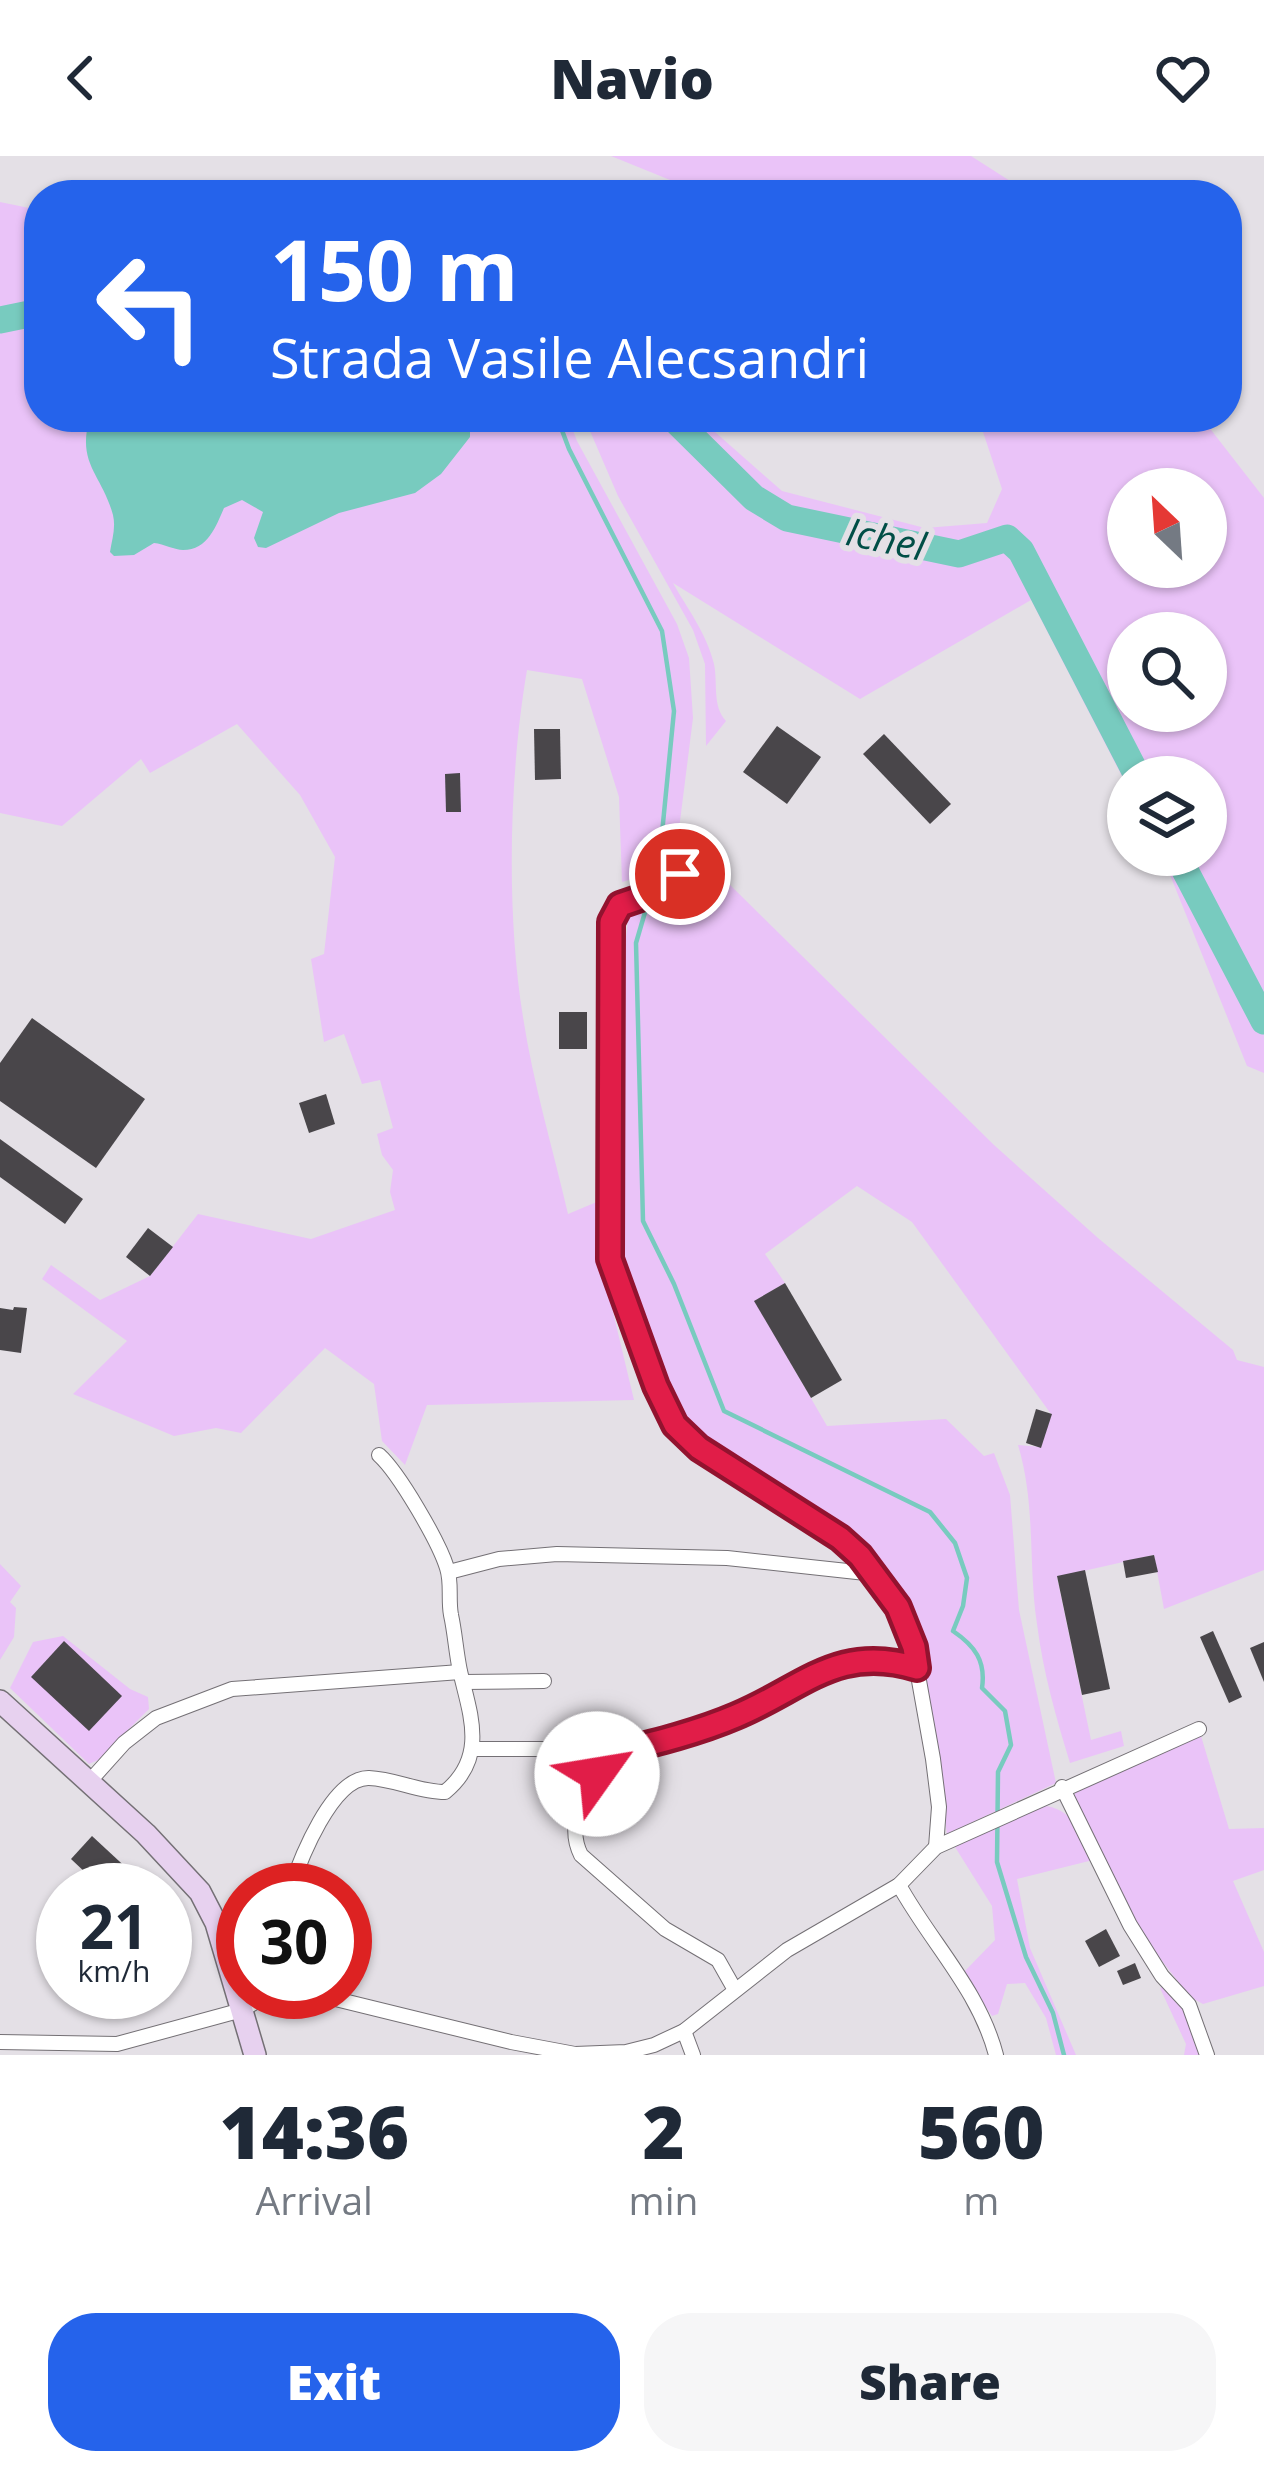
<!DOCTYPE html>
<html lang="en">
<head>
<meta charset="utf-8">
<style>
  body { margin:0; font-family:"Open Sans",sans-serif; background:#f6f6f7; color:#1f2937; height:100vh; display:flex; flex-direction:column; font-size:45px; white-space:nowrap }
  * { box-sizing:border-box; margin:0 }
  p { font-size:39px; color:#747a83 }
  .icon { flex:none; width:66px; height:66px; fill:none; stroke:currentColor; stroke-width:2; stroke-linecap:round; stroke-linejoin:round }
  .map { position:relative; height:1899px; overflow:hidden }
  .drawer { display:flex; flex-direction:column; background:#fff; flex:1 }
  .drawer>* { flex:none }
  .guide { position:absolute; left:24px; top:24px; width:1218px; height:252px; border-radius:48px; box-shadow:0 3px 9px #0004; background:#2563eb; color:#fff; overflow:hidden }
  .needle { width:78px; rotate:335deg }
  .buttons { position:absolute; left:1107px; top:312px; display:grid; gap:24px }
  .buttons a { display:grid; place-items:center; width:120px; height:120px; border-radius:50%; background:#fff; box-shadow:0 3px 9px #0004; font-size:60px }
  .speed { position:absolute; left:36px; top:1707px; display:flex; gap:24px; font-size:60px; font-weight:700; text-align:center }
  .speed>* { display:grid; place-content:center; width:156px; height:156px; border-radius:50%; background:#fff; box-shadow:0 3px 9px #0004; line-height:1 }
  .speed small { font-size:30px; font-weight:400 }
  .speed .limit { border:18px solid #d22; background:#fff; color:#111 }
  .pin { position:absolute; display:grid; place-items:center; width:102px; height:102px; color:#fff; margin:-51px; border:6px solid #fff; border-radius:50%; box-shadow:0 3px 12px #0007 }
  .me { position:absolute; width:132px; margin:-66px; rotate:58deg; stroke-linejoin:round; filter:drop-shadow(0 0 9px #0008) }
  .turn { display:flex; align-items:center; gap:42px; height:252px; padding:0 48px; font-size:54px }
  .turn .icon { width:156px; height:156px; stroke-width:2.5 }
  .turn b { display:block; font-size:84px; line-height:102px }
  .eta { display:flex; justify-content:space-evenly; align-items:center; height:204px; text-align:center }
  .eta b { font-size:72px; font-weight:800; line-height:84px }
  .button { display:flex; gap:24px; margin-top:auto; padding:24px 48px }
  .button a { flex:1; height:138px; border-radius:48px; background:#2563eb; color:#fff; font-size:48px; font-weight:800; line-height:138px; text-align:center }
  .button a+a { background:#f6f6f7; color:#1f2937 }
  header { display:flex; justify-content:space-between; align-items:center; height:156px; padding:0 48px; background:#fff; font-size:54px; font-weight:800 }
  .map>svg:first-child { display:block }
</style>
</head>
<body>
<header><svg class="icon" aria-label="back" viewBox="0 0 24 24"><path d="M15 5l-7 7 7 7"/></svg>Navio<svg class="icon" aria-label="heart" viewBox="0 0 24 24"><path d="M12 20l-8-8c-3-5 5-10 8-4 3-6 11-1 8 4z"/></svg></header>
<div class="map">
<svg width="1264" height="1899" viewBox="0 0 1264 1899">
  <rect width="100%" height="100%" fill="#e4e0e6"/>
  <!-- green -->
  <g fill="#eac3f8" fill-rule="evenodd">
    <path d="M611 0H971L1032 39H707Z"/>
    <path d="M0 46 39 54V261H568L577 285 677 468 689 502 693 562 676 697 664 714 622 726 619 641 582 523 527 514C509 619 506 756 523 861 533 927 553 993 568 1058L599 1045 602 1110 634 1244 427 1249 405 1309 382 1285 374 1228 325 1192 241 1277 216 1272 174 1280 73 1238 127 1185 42 1123 51 1109 100 1144 150 1120 198 1058 311 1083 395 1054 390 1036 393 1014 382 999 377 978 393 972 380 924 362 928 344 878 324 886 311 803 324 798 335 701 300 639 237 568 150 617 141 603 62 670 0 657Z"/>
    <path d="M584 261H698L782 335 925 372 987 367 1002 333 978 261H1201L1264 342V917L1247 910 1162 699H1206V621H1128V632L1031 444 860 543 673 427C688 454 706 476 714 508 718 527 712 550 726 565L706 590 705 508 693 474 618 340ZM1128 333H1206V411H1128ZM1128 477H1206V555H1128Z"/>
    <path d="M707 724H725L994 989 1098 1082 1233 1194 1237 1204 1264 1211V1414L1164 1453 1154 1399 1057 1421 1091 1584 1121 1575 1124 1590 1070 1607C1056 1561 1043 1516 1037 1468 1028 1408 1036 1348 1018 1289L1041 1291 1051 1258 912 1066 857 1030 765 1098 785 1127 755 1145 827 1270 946 1263 984 1300 994 1297 1010 1339 1019 1454 1056 1627 947 1678 917 1470 857 1382 725 1300 684 1262 668 1237 625 1115 617 1068 619 841 628 764 638 752Z"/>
    <path d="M0 1408 21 1430 10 1446 16 1452 14 1481 0 1504Z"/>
    <path d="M63 1480 130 1533 148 1541 149 1553 98 1604 89 1608 10 1532 33 1486Z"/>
    <path d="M1201 1580 1229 1673 1264 1672V1714L1233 1725 1264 1796V1830L1203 1848 1190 1841 1135 1770 1072 1642 1078 1633Z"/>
    <path d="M1040 1650C1072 1649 1081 1679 1093 1704L1017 1723 1030 1792 1076 1899H1056L1046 1862 1025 1827 1007 1828 998 1858 992 1860 963 1817 995 1784 992 1750 955 1691Z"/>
    <path d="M1165 1830 1184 1852 1203 1899H1184L1186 1888 1160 1832Z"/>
  </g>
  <!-- water -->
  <path fill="#78cbbf" d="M90 261H470V281L441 318 415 337 339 357 266 392 258 391 254 382 263 356 242 344 224 352C216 370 208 394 183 394 175 394 164 388 154 387L134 399 114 400 110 396C112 383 116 372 113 359 102 318 76 308 90 261Z"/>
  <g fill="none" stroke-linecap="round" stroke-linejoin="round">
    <!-- stream -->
    <g stroke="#78cbbf" stroke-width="4.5">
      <path d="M557 261 569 293 662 475 674 555 659 708 651 735"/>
      <path d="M648 746 636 787 643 1065 674 1128 724 1255 930 1356 955 1387 967 1422 963 1450 953 1475C975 1490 986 1505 982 1532L1005 1555 1011 1589 998 1616 997 1706 1026 1801 1053 1857 1064 1899"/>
    </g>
    <!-- river -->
    <g stroke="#78cbbf" stroke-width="27">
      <path d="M0 164 39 156"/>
      <path d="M672 261 754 342 787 362 959 398 1007 382 1021 395 1138 621"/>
      <path d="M1177 699 1264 865"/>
    </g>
  </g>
  <!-- building -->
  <g fill="#49464a">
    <path d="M777 570 821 601 787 648 743 616Z"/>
    <path d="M534 573H560L561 623 535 624Z"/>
    <path d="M884 578 951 648 930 668 863 598Z"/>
    <path d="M460 617 461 656H446L445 618Z"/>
    <rect x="559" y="856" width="28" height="37"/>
    <path d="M32 862 145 943 96 1012 0 945V907Z"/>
    <path d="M326 938 335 968 309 977 299 947Z"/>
    <path d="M0 983 83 1043 65 1068 0 1021Z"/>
    <path d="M148 1072 173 1091 150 1120 126 1101Z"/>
    <path d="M785 1127 842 1224 811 1242 754 1145Z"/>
    <path d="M14 1151 27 1152 21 1197 0 1194V1152L13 1154Z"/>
    <path d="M1036 1253 1052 1258 1041 1292 1026 1287Z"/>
    <path d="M1154 1399 1158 1416 1126 1422 1123 1405Z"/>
    <path d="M1085 1414 1110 1533 1082 1539 1057 1420Z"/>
    <path d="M1213 1475 1242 1541 1229 1547 1200 1481Z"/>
    <path d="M64 1485 122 1540 89 1575 31 1521Z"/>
    <path d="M1264 1486V1526L1250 1492Z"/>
    <path d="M92 1680 133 1718 118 1734H104L71 1703Z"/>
    <path d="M1106 1773 1120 1800 1099 1811 1085 1785Z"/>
    <path d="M1135 1807 1141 1822 1123 1829 1117 1815Z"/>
  </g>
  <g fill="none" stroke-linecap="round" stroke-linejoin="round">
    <defs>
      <g id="street">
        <path d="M680 718 658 736 620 749 611 766 613 1114 656 1230 675 1269 734 1317 840 1382 875 1418 898 1451 913 1491 933 1603 939 1651 936 1691"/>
        <path d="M449 1416 499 1403 557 1398 727 1402 875 1418"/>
        <path d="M464 1526 544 1525"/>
        <path d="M472 1593H551L602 1600 739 1559 806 1521 847 1506 872 1504 917 1512"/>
        <path d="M602 1600C592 1635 563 1663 581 1699L665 1773 718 1804 735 1834"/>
        <path d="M89 1626 124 1587 156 1562 232 1533 460 1516"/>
        <path d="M1062 1631 1130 1769 1162 1820 1189 1849 1207 1899"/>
        <path d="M899 1729C931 1787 979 1834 996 1899"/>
        <path d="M290 1734C300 1704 332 1621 369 1622 395 1623 419 1636 445 1636 488 1601 470 1558 460 1515 456 1496 455 1477 451 1459 448 1443 452 1427 447 1412 439 1386 399 1317 379 1299"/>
        <path d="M307 1836 511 1886 575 1898 626 1896 654 1889 684 1875 787 1794 899 1729 936 1691 1199 1573"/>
        <path d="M684 1875 693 1899"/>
        <path d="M0 1886 117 1888 242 1854 272 1836"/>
      </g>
      <path id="secondary" d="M0 1545 146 1678 200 1736 216 1767 255 1899"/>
    </defs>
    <!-- street casing -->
    <use href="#street" stroke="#747075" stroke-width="16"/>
    <!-- secondary casing -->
    <use href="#secondary" stroke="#747075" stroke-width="24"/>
    <!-- street -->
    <use href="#street" stroke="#fff" stroke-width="14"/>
    <!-- secondary -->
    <use href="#secondary" stroke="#e7d1ef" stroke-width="21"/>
  </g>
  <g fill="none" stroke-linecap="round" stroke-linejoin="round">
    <defs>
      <path id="route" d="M597 1618 602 1600C646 1589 694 1578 736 1560 802 1533 838 1487 917 1512L914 1491 898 1451 860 1400 840 1382 699 1292 675 1269 656 1230 610 1103 611 766 620 749 658 736 680 718"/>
    </defs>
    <!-- route casing -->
    <use href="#route" stroke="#92132f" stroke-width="30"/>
    <!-- route -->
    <use href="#route" stroke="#e11d48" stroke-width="21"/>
  </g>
  <g text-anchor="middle" stroke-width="12" stroke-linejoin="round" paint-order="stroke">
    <!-- water labels -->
    <g font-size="39" font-style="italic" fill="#004e46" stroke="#e4e0e6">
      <text transform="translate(886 383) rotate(12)" y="14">Ichel</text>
    </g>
  </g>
</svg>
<div class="buttons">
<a><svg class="needle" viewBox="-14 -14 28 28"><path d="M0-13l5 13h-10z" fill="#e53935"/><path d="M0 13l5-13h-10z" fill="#747a83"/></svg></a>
<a><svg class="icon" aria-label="search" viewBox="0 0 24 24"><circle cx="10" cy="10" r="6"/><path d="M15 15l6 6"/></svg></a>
<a><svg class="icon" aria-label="layers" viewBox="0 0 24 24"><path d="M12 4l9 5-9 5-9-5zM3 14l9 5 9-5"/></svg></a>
</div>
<div class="speed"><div>21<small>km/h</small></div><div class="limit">30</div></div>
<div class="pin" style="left:680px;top:718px;background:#d93025"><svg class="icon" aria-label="arrive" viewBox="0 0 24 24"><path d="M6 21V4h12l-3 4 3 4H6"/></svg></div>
<svg class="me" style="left:597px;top:1618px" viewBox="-20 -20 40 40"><circle r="19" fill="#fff"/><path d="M0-13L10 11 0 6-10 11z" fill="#e11d48"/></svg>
<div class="guide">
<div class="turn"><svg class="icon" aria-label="left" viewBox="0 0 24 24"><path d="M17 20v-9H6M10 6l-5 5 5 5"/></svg><div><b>150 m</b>Strada Vasile Alecsandri</div></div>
</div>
</div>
<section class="drawer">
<div class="eta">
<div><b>14:36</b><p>Arrival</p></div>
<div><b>2</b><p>min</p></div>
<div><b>560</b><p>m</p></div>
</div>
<div class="button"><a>Exit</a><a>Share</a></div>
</section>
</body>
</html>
